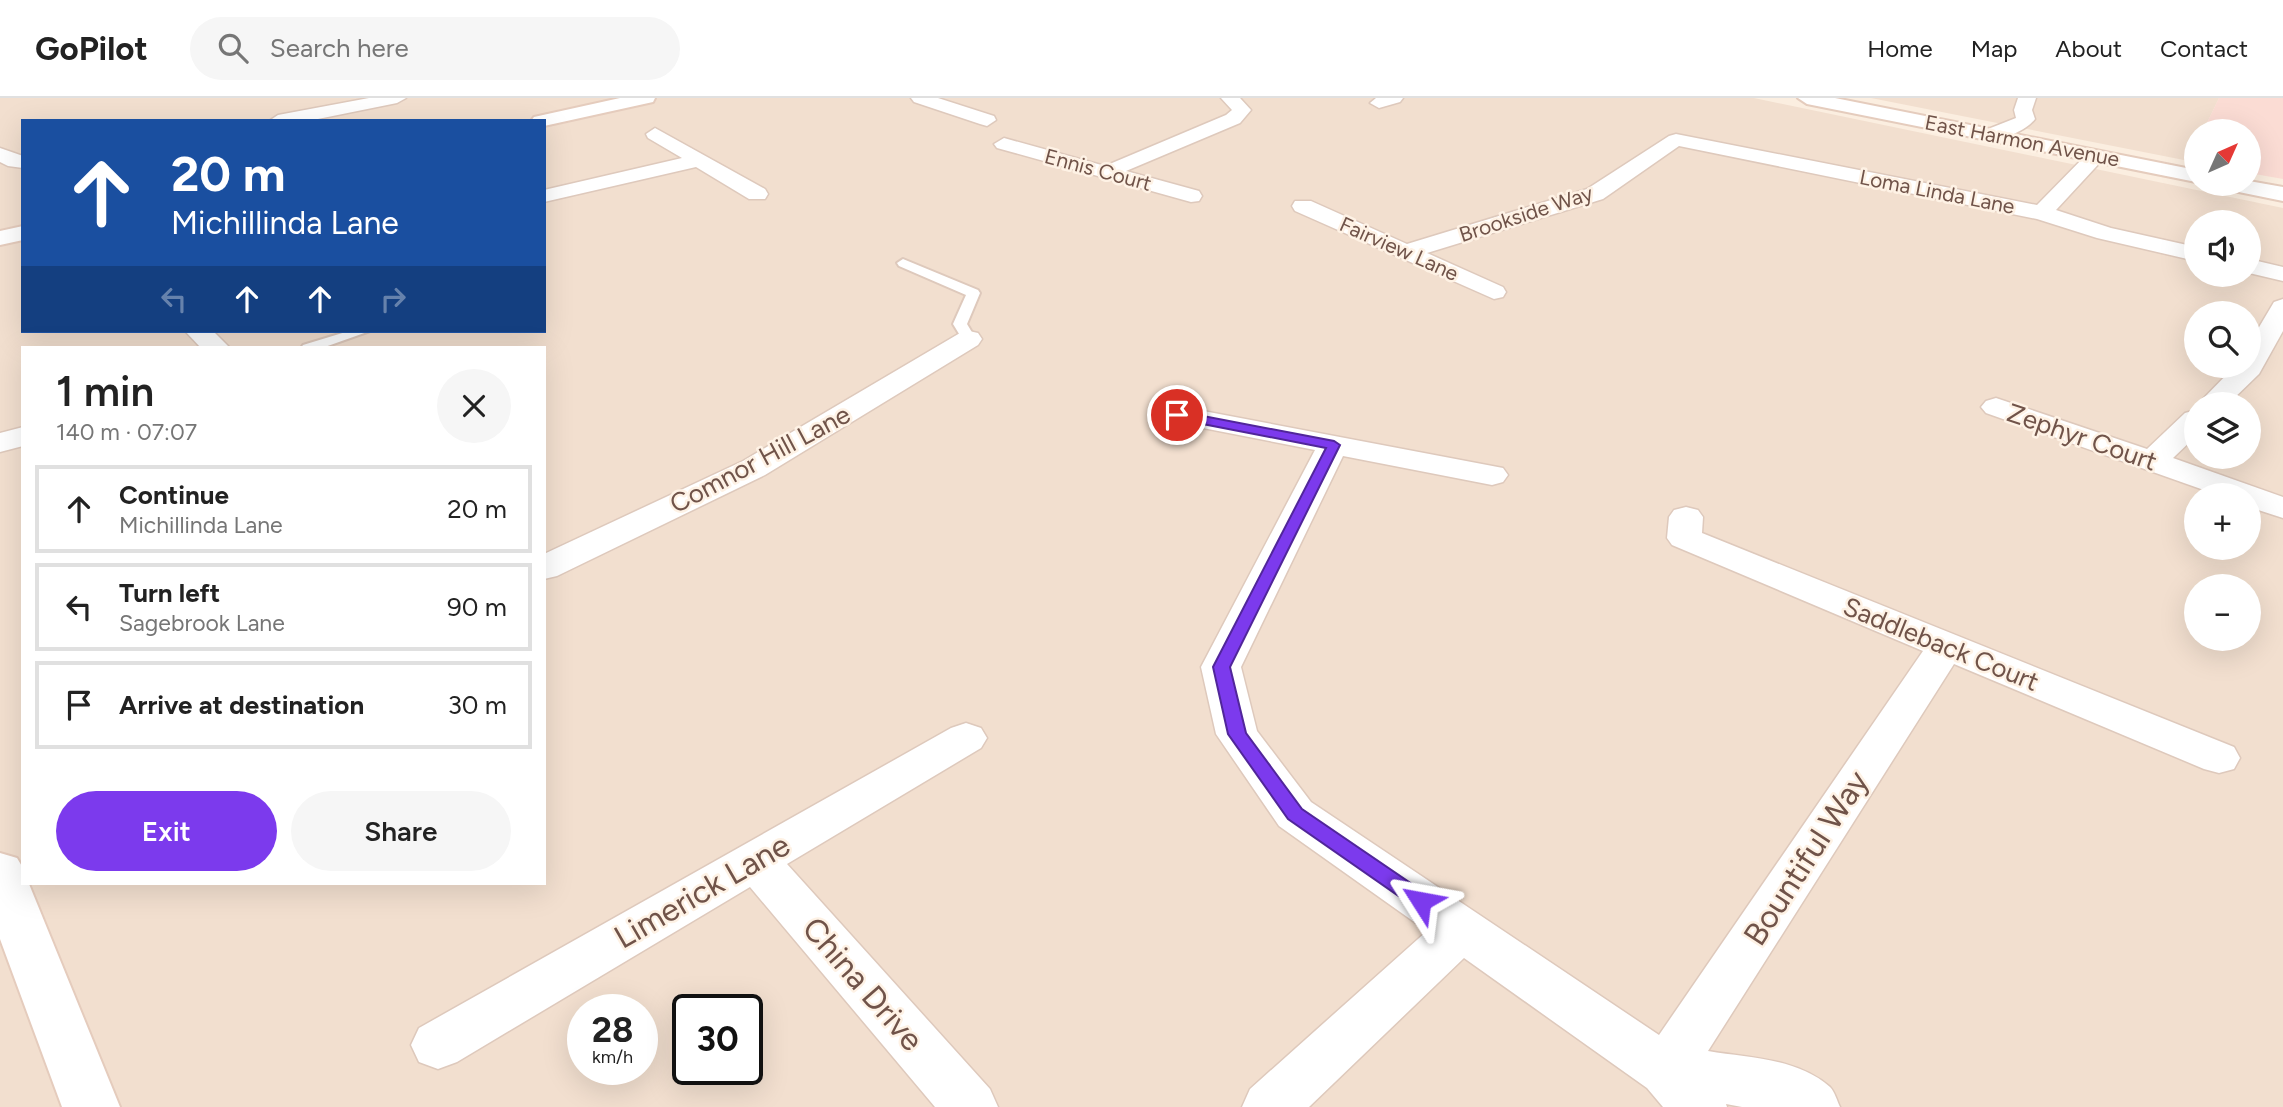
<!DOCTYPE html>
<html lang="en">
<head>
<meta charset="utf-8">
<style>
  body { margin:0; font-family:Figtree,sans-serif; background:#f6f6f6; color:#222; height:100vh; display:flex; flex-direction:column; font-size:26px; white-space:nowrap }
  * { box-sizing:border-box; margin:0 }
  p { font-size:23px; color:#767676 }
  .icon { flex:none; width:38px; height:38px; fill:none; stroke:currentColor; stroke-width:2; stroke-linecap:round; stroke-linejoin:round }
  .map { position:relative; flex:1; overflow:hidden }
  .panel { position:absolute; left:21px; top:248px; width:525px; height:539px; display:flex; flex-direction:column; background:#fff; border-radius:0px; box-shadow:0 7px 28px #0002 }
  .panel>* { flex:none }
  .guide { position:absolute; left:21px; top:21px; width:525px; height:214px; border-radius:0px; box-shadow:0 7px 28px #0002; background:#1a4fa0; color:#fff; overflow:hidden }
  .needle { width:46px; rotate:45deg }
  .buttons { position:absolute; left:2184px; top:21px; display:grid; gap:14px }
  .buttons a { display:grid; place-items:center; width:77px; height:77px; border-radius:50%; background:#fff; box-shadow:0 7px 28px #0002; font-size:35px }
  .speed { position:absolute; left:567px; top:896px; display:flex; gap:14px; font-size:35px; font-weight:700; text-align:center }
  .speed>* { display:grid; place-content:center; width:91px; height:91px; border-radius:50%; background:#fff; box-shadow:0 7px 28px #0002; line-height:1 }
  .speed small { font-size:18px; font-weight:400 }
  .speed .limit { border:4px solid #111; border-radius:10px; background:#fff; color:#111 }
  .pin { position:absolute; display:grid; place-items:center; width:60px; height:60px; color:#fff; margin:-30px; border:4px solid #fff; border-radius:50%; box-shadow:0 2px 7px #0007 }
  .me { position:absolute; width:77px; margin:-38px; rotate:304deg; stroke-linejoin:round; filter:drop-shadow(0 0 5px #0008) }
  .turn { display:flex; align-items:center; gap:24px; height:147px; padding:0 35px; font-size:32px }
  .turn .icon { width:91px; height:91px; stroke-width:2.5 }
  .turn b { display:block; font-size:49px; line-height:60px }
  .lanes { display:flex; align-items:center; height:66px; padding:0 35px; background:#0003; justify-content:center; gap:35px; direction:ltr }
  .lanes .off { opacity:.35 }
  .round { display:grid; place-items:center; flex:none; width:74px; height:74px; border-radius:37px; background:#f6f6f6 }
  .head { display:flex; align-items:center; justify-content:space-between; height:119px; padding:0 35px }
  h1 { font-size:42px; font-weight:600; line-height:52px }
  .cta { display:flex; gap:14px; margin-top:auto; padding:14px 35px }
  .cta a { flex:1; height:80px; border-radius:42px; background:#7c3aed; color:#fff; font-size:28px; font-weight:600; line-height:80px; text-align:center }
  .cta a+a { background:#f6f6f6; color:#222 }
  ul { padding:0; list-style:none }
  li { display:flex; align-items:center; gap:21px; height:88px; margin:0 14px 10px; padding:0 21px; border:4px solid #e0e0e0; border-radius:0px }
  li div { flex:1 }
  li b { display:block; font-size:26px }
  li em { font-style:normal }
  header { display:flex; align-items:center; gap:42px; box-sizing:border-box; height:98px; padding:0 35px; background:#fff; border-bottom:2px solid #e0e0e0 }
  header strong { font-size:33px }
  nav { display:flex; gap:38px; margin-inline-start:auto; font-size:24px }
  .search { width:490px; height:63px; background:#f6f6f6; display:flex; align-items:center; gap:18px; box-sizing:border-box; padding:0 24px; border-radius:38px; color:#767676; font-size:26px }
  .map>svg:first-child { display:block }
</style>
</head>
<body>
<header>
<strong>GoPilot</strong>
<div class="search"><svg class="icon" aria-label="search" viewBox="0 0 24 24"><circle cx="10" cy="10" r="6"/><path d="M15 15l6 6"/></svg>Search here</div>
<nav><a>Home</a><a>Map</a><a>About</a><a>Contact</a></nav>
</header>
<div class="map">
<svg width="2283" height="1009" viewBox="0 0 2283 1009">
  <rect width="100%" height="100%" fill="#fbeee0"/>
  <!-- residential -->
  <g fill="#f2dfcf" fill-rule="evenodd">
    <path d="M0 0H1754L2283 110V1009H0ZM23 23H544V233H23ZM2196 124H2249V177H2196ZM2196 215H2249V268H2196ZM23 250H544V786H23ZM2196 306H2249V359H2196ZM2196 397H2249V450H2196ZM2196 488H2249V541H2196ZM583 912H642V971H583ZM688 912H747V971H688Z"/>
    <path d="M1871 0H2219L2203 33H2196V47L2189 63Z"/>
  </g>
  <!-- commercial -->
  <path fill="#fbdcd4" d="M2219 0H2283V81L2249 75V33H2203Z"/>
  <g fill="none" stroke-linecap="round" stroke-linejoin="round">
    <defs>
      <g id="lane">
        <path d="M903 161 978 192 980 195 967 226 976 241 974 244H964L953 226 966 197 899 168 897 165Z"/>
        <path d="M349 233H370L322 250H301L303 247Z"/>
      </g>
      <g id="street">
        <path d="M369 0H406L397 5 308 23H269L278 17Z"/>
        <path d="M911 0H938L994 18 996 22 987 28 980 26 914 4Z"/>
        <path d="M1221 0H1240L1251 12 1240 25 1126 73 1199 93 1202 98 1199 103 1191 104 997 50 994 46 1004 40 1105 68 1226 17 1232 12Z"/>
        <path d="M1376 0H1403L1400 4 1379 10 1370 5Z"/>
        <path d="M2018 0H2036L2032 12 2035 21C2026 33 1998 45 1983 41L1980 37 1983 33 2016 20 2014 12Z"/>
        <path d="M655 30 765 91 768 96 765 101H749L696 69 544 104V92L682 60 648 40 646 36Z"/>
        <path d="M1676 36 2037 107 2089 54H2103L2106 58 2056 112 2111 130 2196 149V163L2097 140 2037 121 1679 48 1603 101 1427 155 1503 189 1506 194 1503 199 1494 201 1295 113 1292 108 1295 103H1311L1407 146 1587 91 1669 38Z"/>
        <path d="M0 50 23 58V70L8 68 0 64Z"/>
        <path d="M2249 161 2283 169V183L2249 175Z"/>
        <path d="M2283 201V233L2259 276 2228 306H2198L2235 268H2249V246L2274 204Z"/>
        <path d="M185 233H213L230 250H201Z"/>
        <path d="M969 233 978 235 982 241 978 247 765 377 557 478 544 481V456L743 363 960 235Z"/>
        <path d="M1996 300 2147 351 2185 315 2196 312V338L2173 360 2283 399V420L2249 409V397H2218L1986 315 1981 309 1986 303Z"/>
        <path d="M1177 308 1503 370 1508 377 1503 384 1492 387 1343 358 1241 569 1257 633 1311 704 1659 937 1923 553 1672 447 1667 440 1669 419 1674 412 1686 409 1698 412 1703 419 1702 435 2234 649 2240 660 2234 671 2219 675 2204 671 1954 566 1708 953C1749 960 1797 960 1830 989 1835 994 1837 1003 1840 1009H1742L1726 1006 1727 1009H1663L1647 990 1464 860 1309 1009H1242L1250 991 1427 833 1279 728 1216 636 1201 569 1315 352 1167 323 1162 317 1167 311Z"/>
        <path d="M23 329V348L0 354V335Z"/>
        <path d="M966 625 981 630 987 640 981 650 787 766 990 991 998 1009H935L750 789 457 964 438 971 419 964 411 947 419 930 951 630Z"/>
      </g>
      <g id="secondary">
        <path d="M620 0H655L653 4 544 28V23H531L534 19Z"/>
        <path d="M1798 0H1835L2196 72V84L1807 6Z"/>
        <path d="M2249 83 2283 89V103L2224 91 2221 86H2249Z"/>
        <path d="M23 128V142L0 147V133Z"/>
        <path d="M0 755 17 760 23 770V786H29L120 1009H62L0 841Z"/>
      </g>
    </defs>
    <!-- lane casing -->
    <use href="#lane" stroke="#dec9bc" stroke-width="4"/>
    <!-- street casing -->
    <use href="#street" stroke="#dec9bc" stroke-width="3"/>
    <!-- secondary casing -->
    <use href="#secondary" stroke="#e5ccbd" stroke-width="4"/>
    <!-- lane -->
    <use href="#lane" fill="#fff" fill-rule="evenodd"/>
    <!-- street -->
    <use href="#street" fill="#fff" fill-rule="evenodd"/>
    <!-- secondary -->
    <use href="#secondary" fill="#fff" fill-rule="evenodd"/>
  </g>
  <!-- route -->
  <path fill="#7c3aed" stroke="#51269a" stroke-width="2" d="M1177 313 1334 343 1340 347 1230 569 1246 635 1302 711 1428 797 1431 803 1428 808 1421 811 1413 808 1288 721 1228 636 1213 569 1326 350 1172 320 1170 317Z"/>
  <g text-anchor="middle" stroke-width="5" stroke-linejoin="round" paint-order="stroke">
    <!-- far-street labels -->
    <g font-size="21" fill="#705349" stroke="#fef2e5">
      <text transform="translate(2022 43) rotate(11)" y="7">East Harmon Avenue</text>
      <text transform="translate(1098 72) rotate(15)" y="7">Ennis Court</text>
      <text transform="translate(1937 94) rotate(11)" y="7">Loma Linda Lane</text>
      <text transform="translate(1526 116) rotate(-18)" y="7">Brookside Way</text>
      <text transform="translate(1399 151) rotate(24)" y="7">Fairview Lane</text>
    </g>
    <!-- street labels -->
    <g font-size="26" fill="#705349" stroke="#fef2e5">
      <text transform="translate(2082 339) rotate(19)" y="9">Zephyr Court</text>
      <text transform="translate(760 361) rotate(-28)" y="9">Comnor Hill Lane</text>
      <text transform="translate(1941 546) rotate(22)" y="9">Saddleback Court</text>
    </g>
    <!-- near-street labels -->
    <g font-size="32" fill="#705349" stroke="#fef2e5">
      <text transform="translate(1806 760) rotate(-57)" y="11">Bountiful Way</text>
      <text transform="translate(702 793) rotate(-30)" y="11">Limerick Lane</text>
      <text transform="translate(863 886) rotate(49)" y="11">China Drive</text>
    </g>
  </g>
</svg>
<div class="buttons">
<a><svg class="needle" viewBox="-14 -14 28 28"><path d="M0-13l5 13h-10z" fill="#e53935"/><path d="M0 13l5-13h-10z" fill="#767676"/></svg></a>
<a><svg class="icon" aria-label="sound" viewBox="0 0 24 24"><path d="M4 9h4l5-4v14l-5-4H4zM17 9q2 3 0 6"/></svg></a>
<a><svg class="icon" aria-label="search" viewBox="0 0 24 24"><circle cx="10" cy="10" r="6"/><path d="M15 15l6 6"/></svg></a>
<a><svg class="icon" aria-label="layers" viewBox="0 0 24 24"><path d="M12 4l9 5-9 5-9-5zM3 14l9 5 9-5"/></svg></a>
<a>+</a>
<a>−</a>
</div>
<div class="speed"><div>28<small>km/h</small></div><div class="limit">30</div></div>
<div class="pin" style="left:1177px;top:317px;background:#d93025"><svg class="icon" aria-label="arrive" viewBox="0 0 24 24"><path d="M6 21V4h12l-3 4 3 4H6"/></svg></div>
<svg class="me" style="left:1421px;top:803px" viewBox="-20 -20 40 40"><path d="M0-17L14 15 0 8-14 15z" fill="#7c3aed" stroke="#fff" stroke-width="4"/></svg>
<div class="guide">
<div class="turn"><svg class="icon" aria-label="ahead" viewBox="0 0 24 24"><path d="M12 20V5M6 11l6-6 6 6"/></svg><div><b>20 m</b>Michillinda Lane</div></div>
<div class="lanes"><svg class="icon off" aria-label="left" viewBox="0 0 24 24"><path d="M17 20v-9H6M10 6l-5 5 5 5"/></svg><svg class="icon" aria-label="ahead" viewBox="0 0 24 24"><path d="M12 20V5M6 11l6-6 6 6"/></svg><svg class="icon" aria-label="ahead" viewBox="0 0 24 24"><path d="M12 20V5M6 11l6-6 6 6"/></svg><svg class="icon off" aria-label="right" viewBox="0 0 24 24"><path d="M7 20v-9h11M14 6l5 5-5 5"/></svg></div>
</div>
<section class="panel">
<div class="head"><div><h1>1 min</h1><p>140 m · 07:07</p></div><a class="round"><svg class="icon" aria-label="close" viewBox="0 0 24 24"><path d="M6 6l12 12M18 6L6 18"/></svg></a></div>
<ul>
<li><svg class="icon" aria-label="ahead" viewBox="0 0 24 24"><path d="M12 20V5M6 11l6-6 6 6"/></svg><div><b>Continue</b><p>Michillinda Lane</p></div><em>20 m</em></li>
<li><svg class="icon" aria-label="left" viewBox="0 0 24 24"><path d="M17 20v-9H6M10 6l-5 5 5 5"/></svg><div><b>Turn left</b><p>Sagebrook Lane</p></div><em>90 m</em></li>
<li><svg class="icon" aria-label="arrive" viewBox="0 0 24 24"><path d="M6 21V4h12l-3 4 3 4H6"/></svg><div><b>Arrive at destination</b></div><em>30 m</em></li>
</ul>
<div class="cta"><a>Exit</a><a>Share</a></div>
</section>
</div>
</body>
</html>
